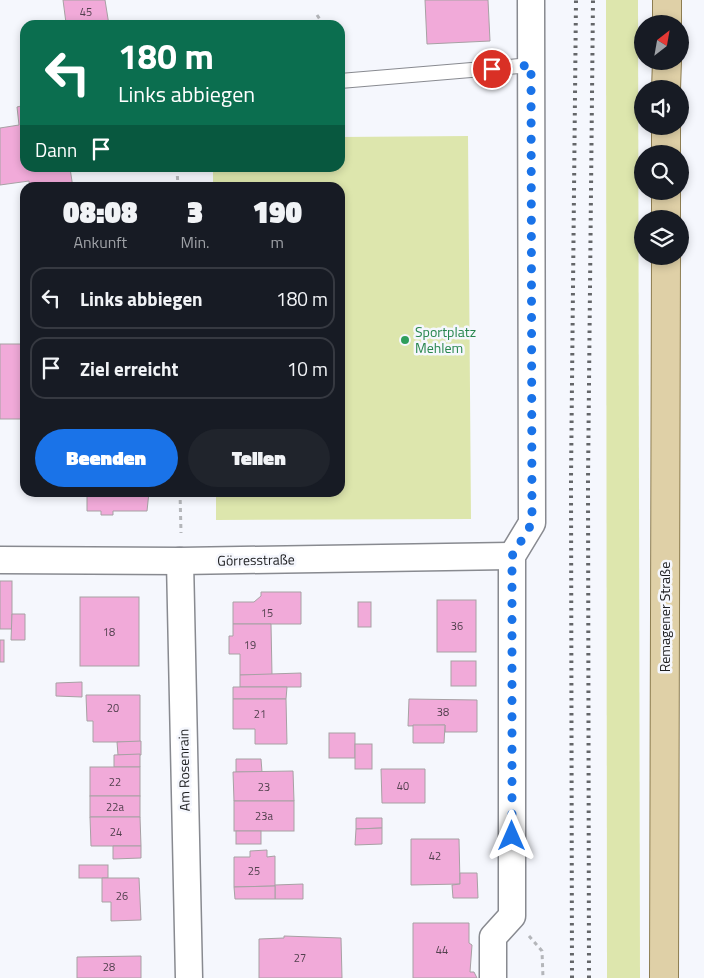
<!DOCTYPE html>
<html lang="de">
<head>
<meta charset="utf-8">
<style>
  body { margin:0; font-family:"Titillium Web",sans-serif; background:#20242c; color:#f1f3f6; height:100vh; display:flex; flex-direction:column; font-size:19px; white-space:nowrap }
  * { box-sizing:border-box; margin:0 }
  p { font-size:16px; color:#9ea1a6 }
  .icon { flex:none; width:28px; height:28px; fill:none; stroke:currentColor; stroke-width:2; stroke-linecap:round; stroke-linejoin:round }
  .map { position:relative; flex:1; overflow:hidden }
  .details { position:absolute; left:20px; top:182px; width:325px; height:315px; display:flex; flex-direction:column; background:#171b24; border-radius:15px; box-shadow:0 2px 8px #0003 }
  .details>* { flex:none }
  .banner { position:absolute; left:20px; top:20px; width:325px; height:152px; border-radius:15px; box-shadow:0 2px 8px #0003; background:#0b6e4f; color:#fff; overflow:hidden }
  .needle { width:32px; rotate:31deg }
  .controls { position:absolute; left:634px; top:15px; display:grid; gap:10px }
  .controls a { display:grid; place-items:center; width:55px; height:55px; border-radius:50%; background:#171b24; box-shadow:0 2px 8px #0003; font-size:25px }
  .pin { position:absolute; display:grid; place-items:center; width:42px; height:42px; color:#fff; margin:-21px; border:2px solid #fff; border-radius:50%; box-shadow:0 1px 5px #0007 }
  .me { position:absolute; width:55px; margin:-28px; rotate:0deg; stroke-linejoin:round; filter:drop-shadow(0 0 4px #0008) }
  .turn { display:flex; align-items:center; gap:18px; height:105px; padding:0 15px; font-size:22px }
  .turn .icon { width:65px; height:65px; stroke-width:2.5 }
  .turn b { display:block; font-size:35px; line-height:42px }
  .then { display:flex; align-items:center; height:48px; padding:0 15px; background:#0003; gap:10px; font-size:19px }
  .eta { display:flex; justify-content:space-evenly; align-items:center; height:85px; text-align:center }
  .eta b { font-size:30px; font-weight:800; line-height:35px }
  .cta { display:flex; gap:10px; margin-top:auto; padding:10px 15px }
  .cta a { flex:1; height:58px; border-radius:30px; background:#1a73e8; color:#fff; font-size:20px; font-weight:800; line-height:58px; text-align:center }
  .cta a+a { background:#20242c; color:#f1f3f6 }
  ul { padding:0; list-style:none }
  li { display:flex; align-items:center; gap:15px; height:62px; margin:0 10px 8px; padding:0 5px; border:2px solid #363941; border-radius:15px }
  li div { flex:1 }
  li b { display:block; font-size:19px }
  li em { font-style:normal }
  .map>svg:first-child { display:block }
</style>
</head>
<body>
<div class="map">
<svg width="704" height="978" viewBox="0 0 704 978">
  <rect width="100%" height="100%" fill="#f5f7fd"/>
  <!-- green -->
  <g fill="#dde6ad">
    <path d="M606 0H638L640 978H607Z"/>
    <path d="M468 136 471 519 216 520V493L340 492V188L213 187V168H340V137Z"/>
  </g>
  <!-- building -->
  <g fill="#f1aad9" stroke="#a7a1a4">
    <path d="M63 0H105L109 25H54L66 23Z"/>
    <path d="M425 0H488L490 41 427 44Z"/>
    <path d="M25 105V168H70L73 188H30L29 181 0 185V128L19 125 17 107Z"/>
    <rect x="0" y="344" width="25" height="75"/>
    <path d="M87 492H149L147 511H113V515H101V511H87Z"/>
    <rect x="0" y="581" width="12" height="48"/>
    <path d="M261 592H301V624H233V602H254L261 596Z"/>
    <rect x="80" y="597" width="59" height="69"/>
    <rect x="437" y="600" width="39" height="52"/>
    <rect x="358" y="602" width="13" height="25"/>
    <path d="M12 614H25V640H11Z"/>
    <path d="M233 624H271L272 675H240V654H229V636H233Z"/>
    <rect x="0" y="640" width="4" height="22"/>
    <rect x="451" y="661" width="25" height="25"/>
    <path d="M301 673V687H240V675Z"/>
    <path d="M82 682V697L56 696V683Z"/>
    <path d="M233 687H287L286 699H233Z"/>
    <path d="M86 695H140V742H93V721H87Z"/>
    <path d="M233 699H286L287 744H255V729H233Z"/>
    <path d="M409 699 477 700V732H445V725L408 726Z"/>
    <path d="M413 725H445L444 743H413Z"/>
    <rect x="329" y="733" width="26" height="25"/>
    <path d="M141 741V755H118L117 742Z"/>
    <rect x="355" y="744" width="17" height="25"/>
    <path d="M140 754V767H114V755Z"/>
    <path d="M236 759H261L262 772H236Z"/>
    <rect x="90" y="767" width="50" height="29"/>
    <path d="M381 769H425V803H382Z"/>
    <path d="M293 771 294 801H234L233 772Z"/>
    <rect x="90" y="796" width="50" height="21"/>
    <rect x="234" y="801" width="60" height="30"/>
    <path d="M90 817H140L141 846H91Z"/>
    <path d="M356 818H382V828L356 829Z"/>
    <path d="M382 828V844L355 845 356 829Z"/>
    <rect x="236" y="831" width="25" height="13"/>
    <path d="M411 839H459L460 884 411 885Z"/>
    <path d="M113 846H141V858L113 859Z"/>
    <path d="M267 850V857L275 856V886L234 887V857H250V851Z"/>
    <rect x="79" y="865" width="29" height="13"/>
    <path d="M460 873H477L478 898H453L452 885 460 884Z"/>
    <path d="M102 878H139L141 920 111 921V902H102Z"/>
    <path d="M303 884V899H275V885Z"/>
    <path d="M275 886V899H235L234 887Z"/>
    <path d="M413 923H469V943L472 945 470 972H474L477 978H413Z"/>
    <path d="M284 936 341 938 342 978H259V939L284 938Z"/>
    <path d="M141 956V978H77V957Z"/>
  </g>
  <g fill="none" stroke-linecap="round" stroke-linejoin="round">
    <defs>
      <path id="lane" d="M340 81 531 65"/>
      <g id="street">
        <path d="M0 560 180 561 512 556"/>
        <path d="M180 561 189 978"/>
        <path d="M493 978V937L512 916V556L532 523 531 0"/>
      </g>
      <g id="primary">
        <path d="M667 24V0"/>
        <path d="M666 89 667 61"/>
        <path d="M666 154V126"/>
        <path d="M666 219V191"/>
        <path d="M664 978 666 256"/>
      </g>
    </defs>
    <!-- lane casing -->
    <use href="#lane" stroke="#888a90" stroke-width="16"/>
    <!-- street casing -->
    <use href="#street" stroke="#888a90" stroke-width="29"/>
    <!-- primary casing -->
    <use href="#primary" stroke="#8d7d51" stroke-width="30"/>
    <!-- path -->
    <g stroke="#b4b6ba" stroke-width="3" stroke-dasharray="4 4" stroke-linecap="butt">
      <path d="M317 15 324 25"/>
      <path d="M177 168 178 188"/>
      <path d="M180 492 181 533"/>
      <path d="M529 936 542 951 543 978"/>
    </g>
    <!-- lane -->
    <use href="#lane" stroke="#fff" stroke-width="14"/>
    <!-- street -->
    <use href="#street" stroke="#fff" stroke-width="26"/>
    <!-- primary -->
    <use href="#primary" stroke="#dfd0a7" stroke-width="28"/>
    <!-- rail -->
    <g stroke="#646669" stroke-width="4" stroke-dasharray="2.5 5" stroke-linecap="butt">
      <path d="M572 978 571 479 576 0"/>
      <path d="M589 978 588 480 593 0"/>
    </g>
  </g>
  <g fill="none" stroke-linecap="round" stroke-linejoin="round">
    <!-- route -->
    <path stroke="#1a73e8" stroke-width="9" stroke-dasharray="0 16.2" d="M492 69 531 65 532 523 512 556V836"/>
  </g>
  <!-- markers -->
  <circle fill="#2e9e5b" stroke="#f5f7fd" stroke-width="2" cx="405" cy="340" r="5"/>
  <g text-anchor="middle" stroke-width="5" stroke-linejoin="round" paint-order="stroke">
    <!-- number labels -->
    <g font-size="11" fill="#52414e">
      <text x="86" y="16">45</text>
      <text x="267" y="617">15</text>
      <text x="457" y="630">36</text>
      <text x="109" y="636">18</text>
      <text x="250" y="649">19</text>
      <text x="113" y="712">20</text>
      <text x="443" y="716">38</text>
      <text x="260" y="718">21</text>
      <text x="115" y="786">22</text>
      <text x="403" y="790">40</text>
      <text x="264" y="791">23</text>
      <text x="115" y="811">22a</text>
      <text x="264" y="820">23a</text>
      <text x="116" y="836">24</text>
      <text x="435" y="860">42</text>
      <text x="254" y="875">25</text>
      <text x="122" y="900">26</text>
      <text x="442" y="954">44</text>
      <text x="300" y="962">27</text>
      <text x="109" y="971">28</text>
    </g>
    <!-- leisure labels -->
    <g font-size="14" fill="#27864d" stroke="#f5f7fd" text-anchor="start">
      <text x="415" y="337">Sportplatz<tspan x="415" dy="16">Mehlem</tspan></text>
    </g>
    <!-- street labels -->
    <g font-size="14" fill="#1d1e20" stroke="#f5f7fd">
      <text transform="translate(256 560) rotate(-1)" y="5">Görresstraße</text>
      <text transform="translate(665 617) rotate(-90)" y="5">Remagener Straße</text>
      <text transform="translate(184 770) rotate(-91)" y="5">Am Rosenrain</text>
    </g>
  </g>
</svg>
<div class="controls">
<a><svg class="needle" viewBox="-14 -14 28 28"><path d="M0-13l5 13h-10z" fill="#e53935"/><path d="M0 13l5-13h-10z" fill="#9ea1a6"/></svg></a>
<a><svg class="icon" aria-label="sound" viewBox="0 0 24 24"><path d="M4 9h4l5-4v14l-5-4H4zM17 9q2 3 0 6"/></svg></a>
<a><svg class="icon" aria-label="search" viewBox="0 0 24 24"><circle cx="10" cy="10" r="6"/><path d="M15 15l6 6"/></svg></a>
<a><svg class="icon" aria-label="layers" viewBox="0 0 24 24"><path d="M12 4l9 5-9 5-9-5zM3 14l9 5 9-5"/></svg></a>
</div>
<div class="pin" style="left:492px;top:69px;background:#d93025"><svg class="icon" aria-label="arrive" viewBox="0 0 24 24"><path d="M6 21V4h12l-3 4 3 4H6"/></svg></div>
<svg class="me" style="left:512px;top:836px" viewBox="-20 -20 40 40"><path d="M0-17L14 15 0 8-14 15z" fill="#1a73e8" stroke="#fff" stroke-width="4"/></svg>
<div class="banner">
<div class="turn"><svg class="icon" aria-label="left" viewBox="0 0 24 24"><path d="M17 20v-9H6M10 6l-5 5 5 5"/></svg><div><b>180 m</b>Links abbiegen</div></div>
<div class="then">Dann<svg class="icon" aria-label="arrive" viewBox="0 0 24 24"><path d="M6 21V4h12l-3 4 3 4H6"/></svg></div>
</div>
<section class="details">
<div class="eta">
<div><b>08:08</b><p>Ankunft</p></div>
<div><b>3</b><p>Min.</p></div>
<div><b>190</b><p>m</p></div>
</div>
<ul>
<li><svg class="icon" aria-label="left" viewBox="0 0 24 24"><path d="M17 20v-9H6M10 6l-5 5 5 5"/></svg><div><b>Links abbiegen</b></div><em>180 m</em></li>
<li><svg class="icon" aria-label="arrive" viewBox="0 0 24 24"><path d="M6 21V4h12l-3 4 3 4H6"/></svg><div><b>Ziel erreicht</b></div><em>10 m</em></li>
</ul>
<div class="cta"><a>Beenden</a><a>Teilen</a></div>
</section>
</div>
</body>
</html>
